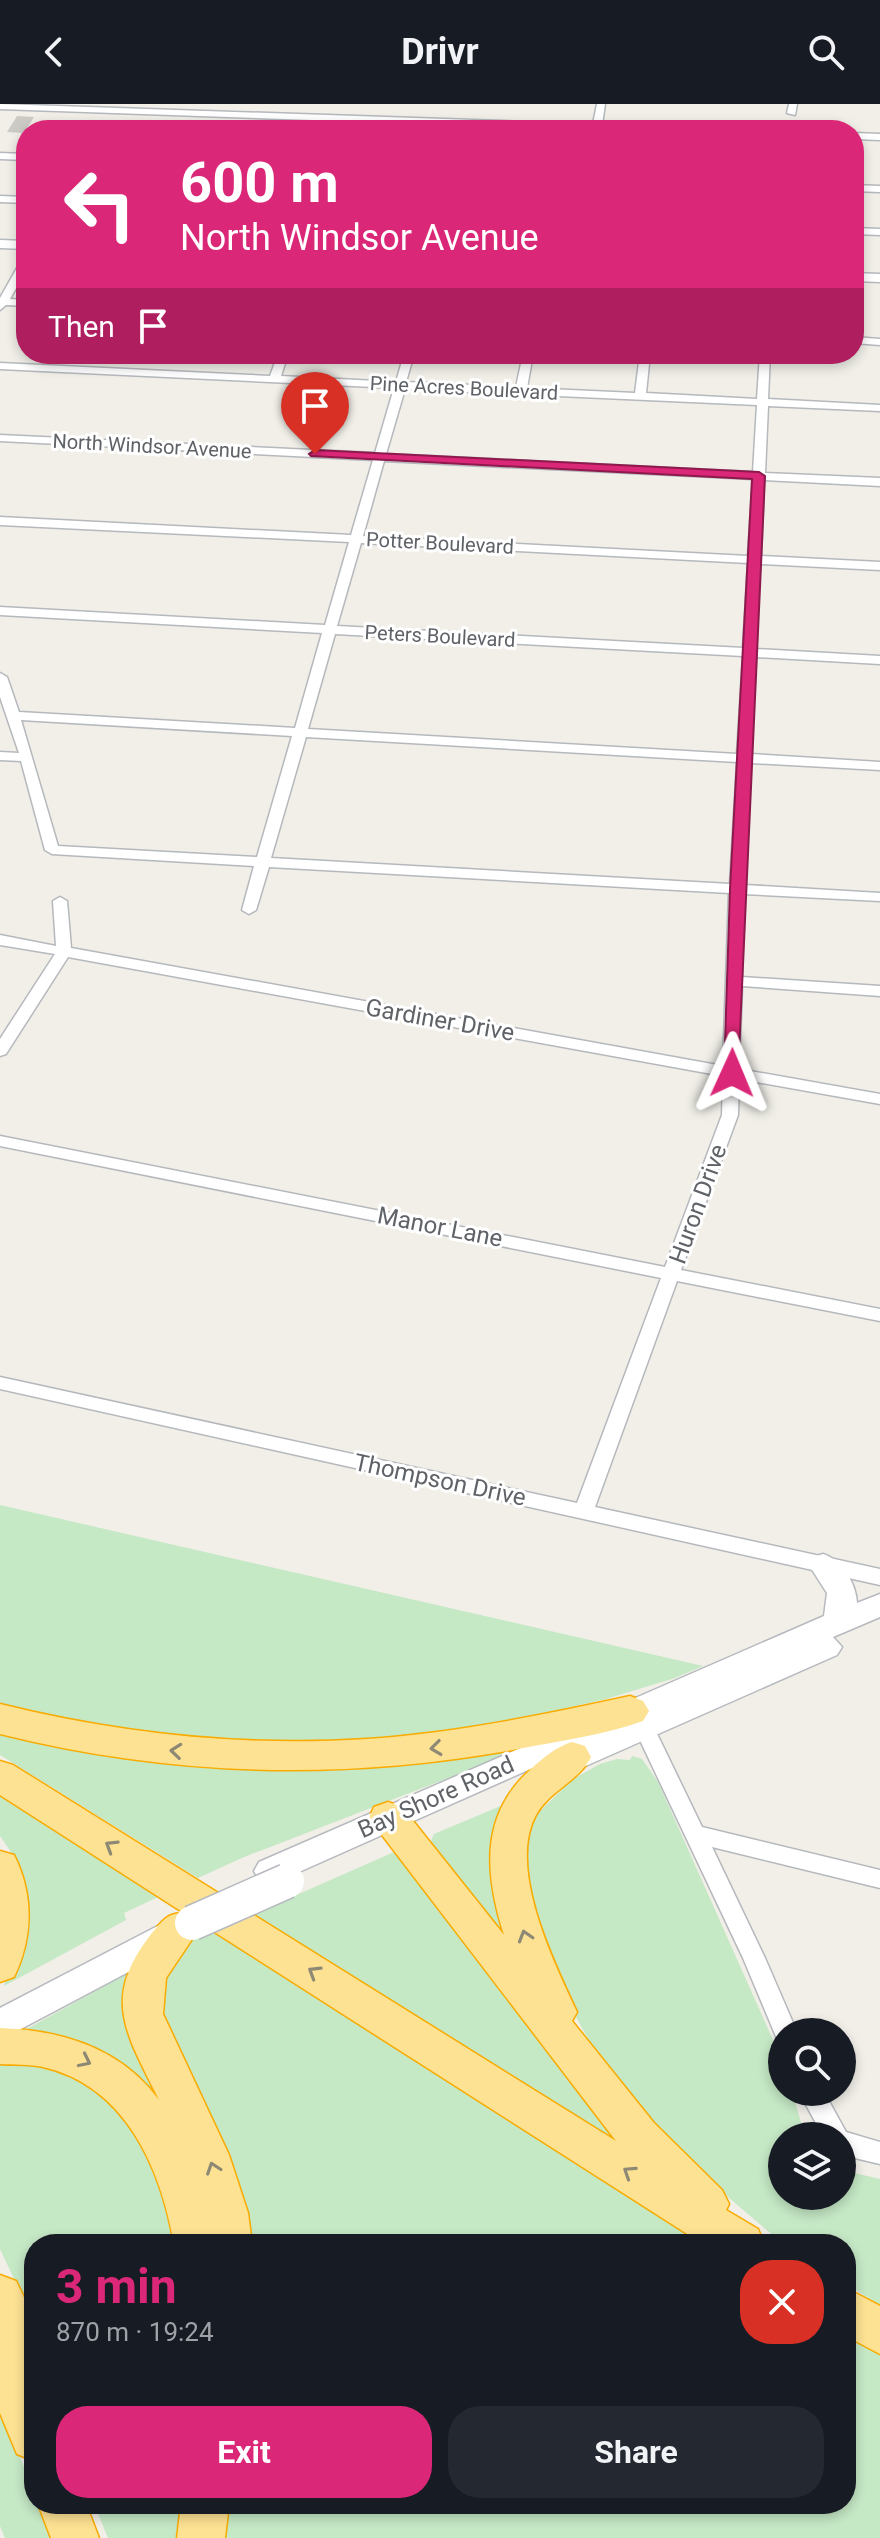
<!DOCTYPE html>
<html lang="en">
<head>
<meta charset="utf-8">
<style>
  body { margin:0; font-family:Roboto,sans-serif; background:#242831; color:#f1f3f6; height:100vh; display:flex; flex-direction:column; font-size:30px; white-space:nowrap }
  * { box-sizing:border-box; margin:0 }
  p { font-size:26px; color:#9ea1a6 }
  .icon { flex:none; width:44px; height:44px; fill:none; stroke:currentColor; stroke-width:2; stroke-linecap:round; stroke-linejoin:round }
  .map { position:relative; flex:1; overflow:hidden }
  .side { position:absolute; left:24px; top:2130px; width:832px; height:280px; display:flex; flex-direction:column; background:#171b24; border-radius:32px; box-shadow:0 4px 12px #0003 }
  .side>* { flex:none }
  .hud { position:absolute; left:16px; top:16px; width:848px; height:244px; border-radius:32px; box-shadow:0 4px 12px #0003; background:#db2777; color:#fff; overflow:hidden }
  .buttons { position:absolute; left:768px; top:1914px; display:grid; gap:16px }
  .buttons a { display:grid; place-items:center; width:88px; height:88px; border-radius:50%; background:#171b24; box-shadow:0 4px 12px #0003; font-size:40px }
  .pin { position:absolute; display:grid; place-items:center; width:68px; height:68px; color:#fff; margin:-82px -34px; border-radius:50% 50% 50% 0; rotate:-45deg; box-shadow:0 0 8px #0007 }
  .pin .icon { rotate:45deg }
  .me { position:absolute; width:88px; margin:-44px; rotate:1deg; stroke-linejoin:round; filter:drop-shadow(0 0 6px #0008) }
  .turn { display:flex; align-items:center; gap:28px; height:168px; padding:0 32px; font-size:36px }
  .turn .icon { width:104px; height:104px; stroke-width:2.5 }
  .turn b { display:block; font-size:56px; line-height:68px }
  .then { display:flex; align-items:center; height:76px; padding:0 32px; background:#0003; gap:16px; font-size:30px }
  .round { display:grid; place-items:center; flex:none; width:84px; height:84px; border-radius:32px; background:#242831 }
  .headline { display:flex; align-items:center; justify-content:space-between; height:136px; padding:0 32px }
  h1 { font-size:48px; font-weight:700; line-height:60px; color:#db2777 }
  .cta { display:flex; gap:16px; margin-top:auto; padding:16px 32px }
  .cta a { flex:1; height:92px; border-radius:32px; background:#db2777; color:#fff; font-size:32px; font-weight:700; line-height:92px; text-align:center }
  .cta a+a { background:#242831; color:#f1f3f6 }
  header { display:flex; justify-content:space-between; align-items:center; height:104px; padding:0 32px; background:#171b24; font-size:36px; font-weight:700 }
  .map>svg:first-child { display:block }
</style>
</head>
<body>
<header><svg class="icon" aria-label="back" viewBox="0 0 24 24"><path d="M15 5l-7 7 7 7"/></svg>Drivr<svg class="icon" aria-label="search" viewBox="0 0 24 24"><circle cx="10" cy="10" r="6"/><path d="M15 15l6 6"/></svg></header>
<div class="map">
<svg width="880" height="2434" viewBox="0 0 880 2434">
  <rect width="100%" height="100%" fill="#f1efe8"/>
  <!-- green -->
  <g fill="#c5e8c5">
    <path d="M0 1401 703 1562 675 1574 606 1595 400 1642 168 1637 0 1604Z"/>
    <path d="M0 1623 127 1651 544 1637 244 1753 198 1774 0 1651Z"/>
    <path d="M632 1652 642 1655 658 1678 782 1956V1988H792L805 2032H782V2092H842V2066L880 2075V2201L846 2180V2140H783L686 2057 603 1962 549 1864 520 1758 533 1714 573 1675 600 1660 617 1655 630 1656Z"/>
    <path d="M0 1677 173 1786 124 1809 126 1816 4 1882 21 1817 11 1748 0 1732Z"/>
    <path d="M503 1701 529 1865 435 1754 441 1751 431 1737 434 1730Z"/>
    <path d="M394 1748 407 1764 636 2042 611 2036 251 1811Z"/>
    <path d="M224 1823 717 2140H248L157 1904 156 1880 182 1841Z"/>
    <path d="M139 1863 167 1982 149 1993 27 1929 25 1926Z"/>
    <path d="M44 1951 142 2018 185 2140H34V2217L0 2145V1958Z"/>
    <path d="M846 2223 880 2245V2434H220L226 2400H846Z"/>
    <path d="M0 2305 34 2387V2400H40L54 2434H5L0 2422Z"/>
    <path d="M94 2400H197L194 2434H108Z"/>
  </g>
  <!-- building -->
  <path fill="#cccac5" d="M17 12 34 13 24 29 7 28Z"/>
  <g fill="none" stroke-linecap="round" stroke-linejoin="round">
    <defs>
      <g id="street">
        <path d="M0 0 593 20 597 0H605L602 21 678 23 683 26H601L0 5Z"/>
        <path d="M789 0H797L795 11 787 9Z"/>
        <path d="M256 18 272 26H233L235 24Z"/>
        <path d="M854 29 880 30V36L854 35Z"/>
        <path d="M0 49 26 50V56L0 55Z"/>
        <path d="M854 81 880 82V88L854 87Z"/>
        <path d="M0 92 26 93V99L0 98Z"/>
        <path d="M854 124 880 125V131L854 130Z"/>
        <path d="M26 154V166L10 195 26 196V202L6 201 0 206V194L21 157Z"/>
        <path d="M854 233 880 235V241L854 239Z"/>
        <path d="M278 250H288L281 272 396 278 404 250H414L406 278 516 283 523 250H533L527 284 635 289 640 250H650L646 289 757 295 760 250H770L768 295 880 301V307L768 302 765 369 880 374V382L764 376 761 452 880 458V466L760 460 756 545 880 552V560L756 553 751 650 880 658V666L751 659 745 781 880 789V797L744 790 742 873 880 882V892L742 882 739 965 880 990V1000L739 975 738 1011 681 1166 880 1205V1217L677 1177 595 1403 880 1465V1481L0 1285V1273L577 1399 661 1174 0 1042V1032L665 1163 722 1011 723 972 68 853 6 950 0 952V935L55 850 0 841V831L56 842 53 797 60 793 67 797 71 844 723 962 729 789 269 763 256 806 249 810 242 806 254 762 52 750 45 746 21 657 0 656V648L19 649 0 593V569L7 573 19 608 295 624 322 529 0 511V503L325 521 349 438 0 421V413L351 431 373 356 0 337V331L375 349 394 284 0 265V259L270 272ZM405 285 757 301 753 368 386 350ZM384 357 753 375 748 452 363 432ZM361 439 748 459 743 544 337 522ZM335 530 743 552 737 650 308 625ZM21 616 292 632 257 753 58 742ZM306 633 737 658 730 780 271 754Z"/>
        <path d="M640 1607 647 1609 702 1723 880 1766V1784L712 1743 765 1854 797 1928H782V1937L777 1935 743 1854 630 1615 633 1609Z"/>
        <path d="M799 1988H824L846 2028 880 2038V2060L842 2051V2032H823Z"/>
      </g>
      <g id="secondary">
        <path d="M0 136 26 137V145L0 144Z"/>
        <path d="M854 169 880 170V178L854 177Z"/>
        <path d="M823 1450C842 1456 856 1479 857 1499L880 1490V1513L833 1533 842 1543 837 1551 581 1664 570 1667 559 1664 555 1654 281 1776 270 1780 259 1776 254 1767 259 1758 824 1512 827 1489 809 1461 813 1453Z"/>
        <path d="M173 1814 185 1818 189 1828 185 1838 0 1936V1904Z"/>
      </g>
      <g id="highway">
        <path d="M630 1592 643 1597 649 1607 643 1617C603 1631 560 1637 518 1645 344 1677 172 1673 0 1630V1600C121 1630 242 1643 367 1635 456 1629 543 1611 630 1592Z"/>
        <path d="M572 1638 585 1642 591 1653C579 1677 549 1687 536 1711 507 1764 554 1859 577 1908L572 1917 654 2019 722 2086 729 2100 726 2106 758 2125 764 2140H703L194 1815 199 1825 166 1874 163 1910 229 2051 248 2109 252 2140H174C161 2065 126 1982 43 1963 29 1960 14 1961 0 1960V1924C61 1926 121 1944 159 1996 127 1930 100 1895 152 1829 162 1817 171 1805 187 1811L0 1691V1657L13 1661 616 2037 369 1714 374 1703 388 1698 402 1703 504 1831C485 1771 479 1711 531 1665 544 1653 556 1643 572 1638Z"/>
        <path d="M0 1747 14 1751C34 1791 33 1834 14 1873L0 1878Z"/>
        <path d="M0 2171 16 2177 34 2214V2357L17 2350 0 2309Z"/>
        <path d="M846 2184 880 2202V2250L846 2232Z"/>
        <path d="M38 2400H86L99 2434H51Z"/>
        <path d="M181 2400H229L225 2434H177Z"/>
      </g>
    </defs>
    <!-- street casing -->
    <use href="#street" stroke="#b5b8bc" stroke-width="3"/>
    <!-- secondary casing -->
    <use href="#secondary" stroke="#b6babf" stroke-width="3"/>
    <!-- highway casing -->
    <use href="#highway" stroke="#f9ab00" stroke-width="3"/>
    <!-- street -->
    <use href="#street" fill="#fff" fill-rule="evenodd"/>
    <!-- secondary -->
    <use href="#secondary" fill="#fff" fill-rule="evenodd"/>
    <!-- highway -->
    <use href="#highway" fill="#fde293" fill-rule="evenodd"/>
    <defs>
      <path id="secondary-bridge" d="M192 1819 287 1777"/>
    </defs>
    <!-- secondary-bridge casing -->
    <use href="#secondary-bridge" stroke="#b6babf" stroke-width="37" stroke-linecap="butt"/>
    <!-- secondary-bridge -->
    <use href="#secondary-bridge" stroke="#fff" stroke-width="34"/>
  </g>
  <!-- one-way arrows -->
  <defs><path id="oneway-chevron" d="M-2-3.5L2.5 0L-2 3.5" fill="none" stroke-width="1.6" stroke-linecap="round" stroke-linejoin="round" transform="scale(2)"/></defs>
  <g stroke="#8e8975">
    <use href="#oneway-chevron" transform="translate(436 1644) rotate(173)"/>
    <use href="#oneway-chevron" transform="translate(176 1647) rotate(-174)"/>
    <use href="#oneway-chevron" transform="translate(111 1742) rotate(-148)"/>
    <use href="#oneway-chevron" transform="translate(525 1832) rotate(-107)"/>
    <use href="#oneway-chevron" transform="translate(314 1868) rotate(-148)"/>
    <use href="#oneway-chevron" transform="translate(85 1957) rotate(26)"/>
    <use href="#oneway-chevron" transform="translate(213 2064) rotate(-109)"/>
    <use href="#oneway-chevron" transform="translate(629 2068) rotate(-147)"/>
  </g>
  <!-- route -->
  <path fill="#db2777" stroke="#8e194d" stroke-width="2" d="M315 346 759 368 765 372 738 972H727L724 969 730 785 752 375 311 352 309 350Z"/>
  <g text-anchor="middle" stroke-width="6" stroke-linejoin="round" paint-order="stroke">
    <!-- far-street labels -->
    <g font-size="20" fill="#5f6368" stroke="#fff">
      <text transform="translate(464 284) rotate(3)" y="7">Pine Acres Boulevard</text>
      <text transform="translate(152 342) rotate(3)" y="7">North Windsor Avenue</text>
      <text transform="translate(440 439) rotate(3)" y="7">Potter Boulevard</text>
      <text transform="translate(440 532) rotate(3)" y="7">Peters Boulevard</text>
    </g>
    <!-- street labels -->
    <g font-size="24" fill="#5f6368" stroke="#fff">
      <text transform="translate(440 916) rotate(10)" y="8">Gardiner Drive</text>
      <text transform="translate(698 1100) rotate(-70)" y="8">Huron Drive</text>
      <text transform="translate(440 1123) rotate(11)" y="8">Manor Lane</text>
      <text transform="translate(440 1376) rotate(12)" y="8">Thompson Drive</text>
      <text transform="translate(436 1693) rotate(-24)" y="8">Bay Shore Road</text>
    </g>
  </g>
</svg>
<div class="buttons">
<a><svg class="icon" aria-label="search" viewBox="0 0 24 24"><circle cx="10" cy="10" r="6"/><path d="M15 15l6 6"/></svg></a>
<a><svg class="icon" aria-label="layers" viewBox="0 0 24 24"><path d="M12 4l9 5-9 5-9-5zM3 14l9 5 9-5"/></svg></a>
</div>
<div class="pin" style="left:315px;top:350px;background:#d93025"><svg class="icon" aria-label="arrive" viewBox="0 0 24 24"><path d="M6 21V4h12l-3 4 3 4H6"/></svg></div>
<svg class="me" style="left:732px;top:969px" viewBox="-20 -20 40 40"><path d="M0-17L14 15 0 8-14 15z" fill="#db2777" stroke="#fff" stroke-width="4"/></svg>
<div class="hud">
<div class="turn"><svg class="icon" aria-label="left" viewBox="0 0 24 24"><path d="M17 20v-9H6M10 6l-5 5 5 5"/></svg><div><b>600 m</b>North Windsor Avenue</div></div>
<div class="then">Then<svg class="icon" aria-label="arrive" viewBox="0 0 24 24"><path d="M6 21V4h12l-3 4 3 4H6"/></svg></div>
</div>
<section class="side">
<div class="headline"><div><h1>3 min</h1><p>870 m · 19:24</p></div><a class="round" style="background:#d93025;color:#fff"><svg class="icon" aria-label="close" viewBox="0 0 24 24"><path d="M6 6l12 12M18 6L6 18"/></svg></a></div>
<div class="cta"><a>Exit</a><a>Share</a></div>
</section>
</div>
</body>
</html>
